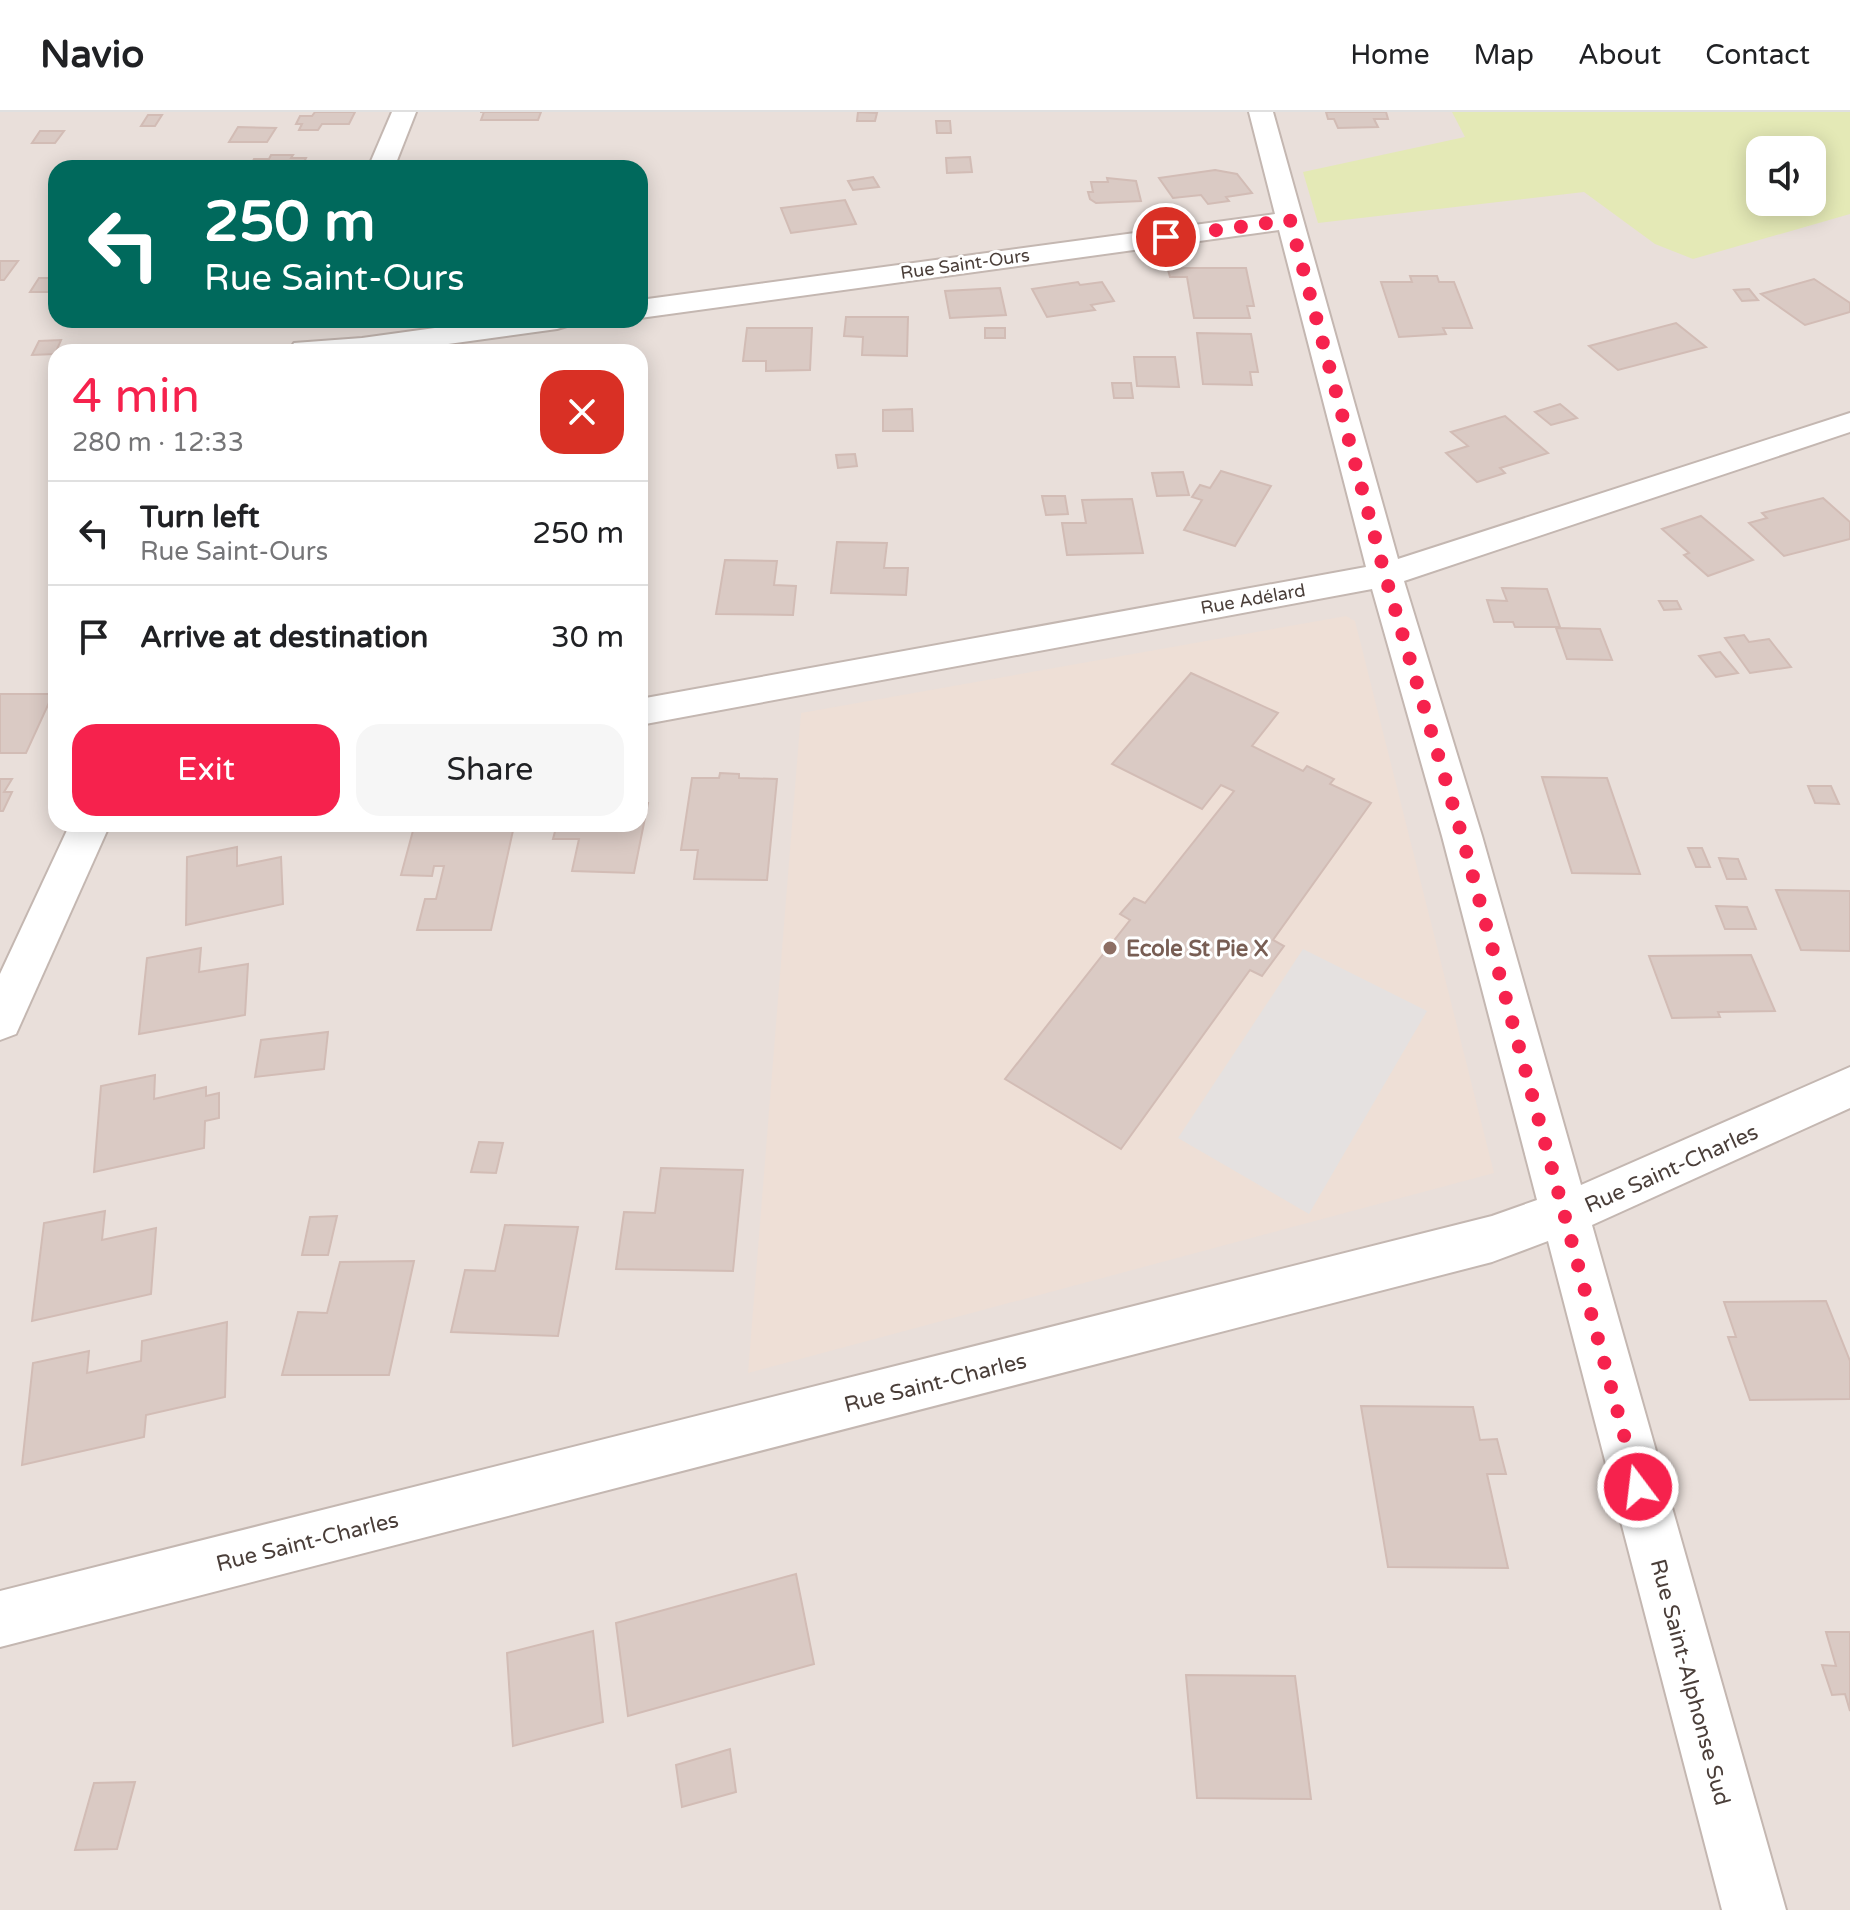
<!DOCTYPE html>
<html lang="en">
<head>
<meta charset="utf-8">
<style>
  body { margin:0; font-family:"Varela Round",sans-serif; background:#f6f6f6; color:#202124; height:100vh; display:flex; flex-direction:column; font-size:30px; white-space:nowrap }
  * { box-sizing:border-box; margin:0 }
  p { font-size:26px; color:#757577 }
  .icon { flex:none; width:44px; height:44px; fill:none; stroke:currentColor; stroke-width:2; stroke-linecap:round; stroke-linejoin:round }
  .map { position:relative; flex:1; overflow:hidden }
  .sheet { position:absolute; left:48px; top:232px; width:600px; height:488px; display:flex; flex-direction:column; background:#fff; border-radius:24px; box-shadow:0 4px 20px #0003 }
  .sheet>* { flex:none }
  .hud { position:absolute; left:48px; top:48px; width:600px; height:168px; border-radius:24px; box-shadow:0 4px 20px #0003; background:#00695c; color:#fff; overflow:hidden }
  .buttons { position:absolute; left:1746px; top:24px; display:grid; gap:16px }
  .buttons a { display:grid; place-items:center; width:80px; height:80px; border-radius:16px; background:#fff; box-shadow:0 4px 20px #0003; font-size:40px }
  .pin { position:absolute; display:grid; place-items:center; width:68px; height:68px; color:#fff; margin:-34px; border:4px solid #fff; border-radius:50%; box-shadow:0 2px 8px #0007 }
  .me { position:absolute; width:88px; margin:-44px; rotate:345deg; stroke-linejoin:round; filter:drop-shadow(0 0 6px #0008) }
  .turn { display:flex; align-items:center; gap:28px; height:168px; padding:0 24px; font-size:36px }
  .turn .icon { width:104px; height:104px; stroke-width:2.5 }
  .turn b { display:block; font-size:56px; line-height:68px }
  .round { display:grid; place-items:center; flex:none; width:84px; height:84px; border-radius:24px; background:#f6f6f6 }
  .head { display:flex; align-items:center; justify-content:space-between; height:136px; padding:0 24px }
  h1 { font-size:48px; font-weight:600; line-height:60px; color:#f6224d }
  .action { display:flex; gap:16px; margin-top:auto; padding:16px 24px }
  .action a { flex:1; height:92px; border-radius:24px; background:#f6224d; color:#fff; font-size:32px; font-weight:600; line-height:92px; text-align:center }
  .action a+a { background:#f6f6f6; color:#202124 }
  ul { padding:0; list-style:none }
  li { display:flex; align-items:center; gap:24px; height:104px; padding:0 24px; border-top:2px solid #e0e0e0 }
  li div { flex:1 }
  li b { display:block; font-size:30px }
  li em { font-style:normal }
  header { display:flex; align-items:center; gap:48px; box-sizing:border-box; height:112px; padding:0 40px; background:#fff; border-bottom:2px solid #e0e0e0 }
  header strong { font-size:38px }
  nav { display:flex; gap:44px; margin-inline-start:auto; font-size:28px }
  .map>svg:first-child { display:block }
</style>
</head>
<body>
<header>
<strong>Navio</strong>
<nav><a>Home</a><a>Map</a><a>About</a><a>Contact</a></nav>
</header>
<div class="map">
<svg width="1850" height="1798" viewBox="0 0 1850 1798">
  <rect width="100%" height="100%" fill="#f6efec"/>
  <!-- residential -->
  <path fill="#e9dfda" fill-rule="evenodd" d="M0 0H1850V1798H0ZM1760 38H1812V90H1760ZM56 56H640V208H56ZM56 240H640V712H56Z"/>
  <!-- education -->
  <path fill="#eedfd6" d="M1346 504 1355 509 1494 1061 748 1261 801 601Z"/>
  <!-- green -->
  <path fill="#e4e9b6" fill-rule="evenodd" d="M1452 0H1850V102L1693 147 1655 132 1584 80 1318 111 1303 60 1465 25ZM1760 38H1812V90H1760Z"/>
  <!-- parking -->
  <path fill="#e5e1e0" d="M1303 837 1427 899 1309 1102 1178 1026Z"/>
  <!-- building -->
  <g fill="#dacac4" stroke="#d2bcb5" stroke-width="2">
    <path d="M315 0H355L349 12H322L318 18H299L302 12H296L300 4H312Z"/>
    <path d="M480 0H541L538 8H481L484 0Z"/>
    <path d="M858 0 877 1 875 9H857Z"/>
    <path d="M1326 0H1386L1388 7H1374L1378 15 1338 16 1334 7H1328Z"/>
    <path d="M148 3H162L155 14H141Z"/>
    <path d="M936 9H950L951 21H937Z"/>
    <path d="M238 15 276 16 267 30H229Z"/>
    <path d="M40 19H64L55 31H32Z"/>
    <path d="M271 43H293L291 46H306L302 54H310L309 56H249L254 47H269Z"/>
    <path d="M970 45 972 60 947 61 946 46Z"/>
    <path d="M1215 58 1237 62 1252 81 1226 85 1229 89 1208 92 1201 83 1173 86 1159 66Z"/>
    <path d="M873 65 879 75 853 78 848 69Z"/>
    <path d="M1107 66 1136 69 1141 89 1096 91 1090 87 1088 80H1093L1091 70H1108Z"/>
    <path d="M845 88 856 112 791 121 781 96Z"/>
    <path d="M0 149H18L4 168H0Z"/>
    <path d="M1185 156H1246L1254 194H1247L1250 206H1194L1187 165H1170L1168 158Z"/>
    <path d="M1410 164H1437L1439 170H1454L1472 216H1443L1446 222 1399 225 1381 170H1412Z"/>
    <path d="M39 166H56V180H30Z"/>
    <path d="M1814 167 1850 191V200L1805 213 1761 182Z"/>
    <path d="M1078 170 1080 173 1102 170 1114 189 1091 193 1095 198 1047 205 1032 177Z"/>
    <path d="M1000 176 1006 203 950 206 945 179Z"/>
    <path d="M1749 177 1758 188 1742 189 1734 178Z"/>
    <path d="M846 205H908L907 244 862 243 863 225 844 224Z"/>
    <path d="M1676 211 1706 235 1618 258 1589 234Z"/>
    <path d="M747 216H812L810 258 766 259V249H743Z"/>
    <rect x="985" y="216" width="20" height="10"/>
    <path d="M1197 221 1251 222 1258 260H1250L1252 273 1203 272Z"/>
    <path d="M61 228 55 242 32 243 39 229Z"/>
    <path d="M1134 245H1175L1179 275 1137 274Z"/>
    <path d="M1112 271H1131L1133 286H1114Z"/>
    <path d="M1560 292 1577 306 1551 313 1535 300Z"/>
    <path d="M912 297 913 319H883V298Z"/>
    <path d="M1505 304 1548 341 1500 356 1505 361 1477 370 1446 341 1468 334 1451 320Z"/>
    <path d="M855 342 857 354 838 356 836 343Z"/>
    <path d="M1221 359 1271 374 1235 434 1184 418 1202 388 1192 385 1200 373 1210 376Z"/>
    <path d="M1183 360 1189 383 1157 384 1152 361Z"/>
    <path d="M1042 384H1065L1068 402 1046 403Z"/>
    <path d="M1823 386 1850 410V427L1784 444 1749 411 1767 406 1762 401Z"/>
    <path d="M1132 387 1143 441 1067 443 1062 411H1086L1082 388Z"/>
    <path d="M1701 404 1753 448 1708 464 1684 443 1689 441 1662 417Z"/>
    <path d="M837 430 887 431 884 456H908L906 483 831 481Z"/>
    <path d="M725 448 777 449 774 473 796 474 793 503 716 502Z"/>
    <path d="M1502 476 1547 477 1560 515H1515L1513 510H1494L1487 488 1507 489Z"/>
    <path d="M1659 489H1677L1681 497 1664 498Z"/>
    <path d="M1556 516 1600 517 1612 548 1567 547Z"/>
    <path d="M1744 523 1749 530 1769 527 1791 555 1750 561 1725 526Z"/>
    <path d="M1720 540 1738 561 1716 565 1699 544Z"/>
    <path d="M1191 561 1278 601 1252 634 1303 659 1307 654 1334 667 1330 672 1371 691 1273 828 1284 834 1262 864 1250 858 1121 1037 1005 967 1130 808 1120 802 1134 786 1145 791 1234 679 1221 673 1202 697 1112 652Z"/>
    <path d="M0 582H53L26 641H0Z"/>
    <path d="M720 661 739 662V666L777 667 767 768 694 767 698 738H681L692 666H719Z"/>
    <path d="M1542 665 1607 666 1640 762 1572 761Z"/>
    <path d="M0 667H12L4 680H12L3 699H0Z"/>
    <path d="M1808 674H1831L1839 692 1815 691Z"/>
    <path d="M640 691H648L634 761 572 759 579 727H553L557 712H640Z"/>
    <path d="M514 714 491 818H417L425 787H436L444 754H434L432 764 401 763 414 715Z"/>
    <path d="M237 735V754L281 745 283 792 186 813 187 745Z"/>
    <path d="M1688 736H1702L1710 755H1696Z"/>
    <path d="M1719 746 1738 747 1746 767H1727Z"/>
    <path d="M1776 778 1850 779V839L1801 838Z"/>
    <path d="M1716 794 1747 795 1756 817H1725Z"/>
    <path d="M201 836 199 860 248 852 245 903 139 922 147 846Z"/>
    <path d="M1751 843 1775 899 1718 900 1720 905 1672 906 1649 844Z"/>
    <path d="M328 920 324 957 255 965 261 928Z"/>
    <path d="M155 963 154 987 206 975V984L219 981V1006L205 1009 204 1036 94 1060 101 974Z"/>
    <path d="M479 1030 503 1031 496 1061 471 1060Z"/>
    <path d="M661 1056 743 1058 733 1159 616 1157 624 1100 655 1101Z"/>
    <path d="M105 1099 102 1128 156 1116 151 1182 32 1209 44 1111Z"/>
    <path d="M337 1104 328 1143H302L310 1105Z"/>
    <path d="M505 1113 578 1115 558 1224 451 1220 465 1158 495 1159Z"/>
    <path d="M414 1149 389 1263H282L298 1200 327 1201 340 1150Z"/>
    <path d="M1826 1189 1850 1249V1287L1750 1288 1728 1225H1736L1724 1190Z"/>
    <path d="M227 1210 225 1285 146 1303 144 1325 22 1353 33 1251 89 1239 87 1261 141 1249 142 1229Z"/>
    <path d="M1361 1294 1473 1295 1480 1328 1497 1327 1506 1362H1487L1508 1456 1388 1455Z"/>
    <path d="M796 1462 814 1552 628 1604 616 1511Z"/>
    <path d="M593 1519 603 1610 513 1634 507 1541Z"/>
    <path d="M1826 1520H1850V1599L1845 1582 1832 1583 1822 1553 1836 1554Z"/>
    <path d="M1186 1563 1295 1564 1311 1687 1197 1686Z"/>
    <path d="M730 1637 736 1680 682 1695 676 1653Z"/>
    <path d="M135 1670 117 1737 75 1738 94 1671Z"/>
  </g>
  <g fill="none" stroke-linecap="round" stroke-linejoin="round">
    <defs>
      <g id="minor">
        <path d="M392 0H416L394 56H368Z"/>
        <path d="M1249 0H1273L1398 447 1850 301V320L1404 469 1482 724 1581 1073 1850 955V996L1592 1113 1786 1798H1722L1548 1129 1492 1150 0 1535V1479L1492 1104 1537 1088 1442 724 1372 477 640 613V587L1366 455 1279 118 640 206V188L1275 102Z"/>
        <path d="M493 208H572L567 214 557 217 390 240H292L290 237 294 231 362 226Z"/>
        <path d="M70 712H110L16 922 0 928V862Z"/>
      </g>
    </defs>
    <!-- minor casing -->
    <use href="#minor" stroke="#c4b7b1" stroke-width="4"/>
    <!-- minor -->
    <use href="#minor" fill="#fff" fill-rule="evenodd"/>
  </g>
  <g fill="none" stroke-linecap="round" stroke-linejoin="round">
    <!-- route -->
    <path stroke="#f6224d" stroke-width="14" stroke-dasharray="0 25.2" d="M1166 125 1290 108 1385 463 1462 724 1638 1375"/>
  </g>
  <!-- markers -->
  <circle fill="#8d6e63" stroke="#fff" stroke-width="3" cx="1110" cy="836" r="8"/>
  <g text-anchor="middle" stroke-width="6" stroke-linejoin="round" paint-order="stroke">
    <!-- far-street labels -->
    <g font-size="18" fill="#4a3e39" stroke="#fff">
      <text transform="translate(965 152) rotate(-8)" y="6">Rue Saint-Ours</text>
      <text transform="translate(1253 487) rotate(-10)" y="6">Rue Adélard</text>
    </g>
    <!-- education labels -->
    <g font-size="22" font-weight="bold" fill="#785e54" stroke="#fff" text-anchor="start">
      <text x="1126" y="844">Ecole St Pie X</text>
    </g>
    <!-- street labels -->
    <g font-size="22" fill="#4a3e39" stroke="#fff">
      <text transform="translate(1671 1056) rotate(-24)" y="8">Rue Saint-Charles</text>
      <text transform="translate(935 1270) rotate(-14)" y="8">Rue Saint-Charles</text>
      <text transform="translate(307 1429) rotate(-14)" y="8">Rue Saint-Charles</text>
      <text transform="translate(1691 1570) rotate(75)" y="8">Rue Saint-Alphonse Sud</text>
    </g>
  </g>
</svg>
<div class="buttons">
<a><svg class="icon" aria-label="sound" viewBox="0 0 24 24"><path d="M4 9h4l5-4v14l-5-4H4zM17 9q2 3 0 6"/></svg></a>
</div>
<div class="pin" style="left:1166px;top:125px;background:#d93025"><svg class="icon" aria-label="arrive" viewBox="0 0 24 24"><path d="M6 21V4h12l-3 4 3 4H6"/></svg></div>
<svg class="me" style="left:1638px;top:1375px" viewBox="-20 -20 40 40"><circle r="17" fill="#f6224d" stroke="#fff" stroke-width="3"/><path d="M0-11L8 9 0 5-8 9z" fill="#fff"/></svg>
<div class="hud">
<div class="turn"><svg class="icon" aria-label="left" viewBox="0 0 24 24"><path d="M17 20v-9H6M10 6l-5 5 5 5"/></svg><div><b>250 m</b>Rue Saint-Ours</div></div>
</div>
<section class="sheet">
<div class="head"><div><h1>4 min</h1><p>280 m · 12:33</p></div><a class="round" style="background:#d93025;color:#fff"><svg class="icon" aria-label="close" viewBox="0 0 24 24"><path d="M6 6l12 12M18 6L6 18"/></svg></a></div>
<ul>
<li><svg class="icon" aria-label="left" viewBox="0 0 24 24"><path d="M17 20v-9H6M10 6l-5 5 5 5"/></svg><div><b>Turn left</b><p>Rue Saint-Ours</p></div><em>250 m</em></li>
<li><svg class="icon" aria-label="arrive" viewBox="0 0 24 24"><path d="M6 21V4h12l-3 4 3 4H6"/></svg><div><b>Arrive at destination</b></div><em>30 m</em></li>
</ul>
<div class="action"><a>Exit</a><a>Share</a></div>
</section>
</div>
</body>
</html>
